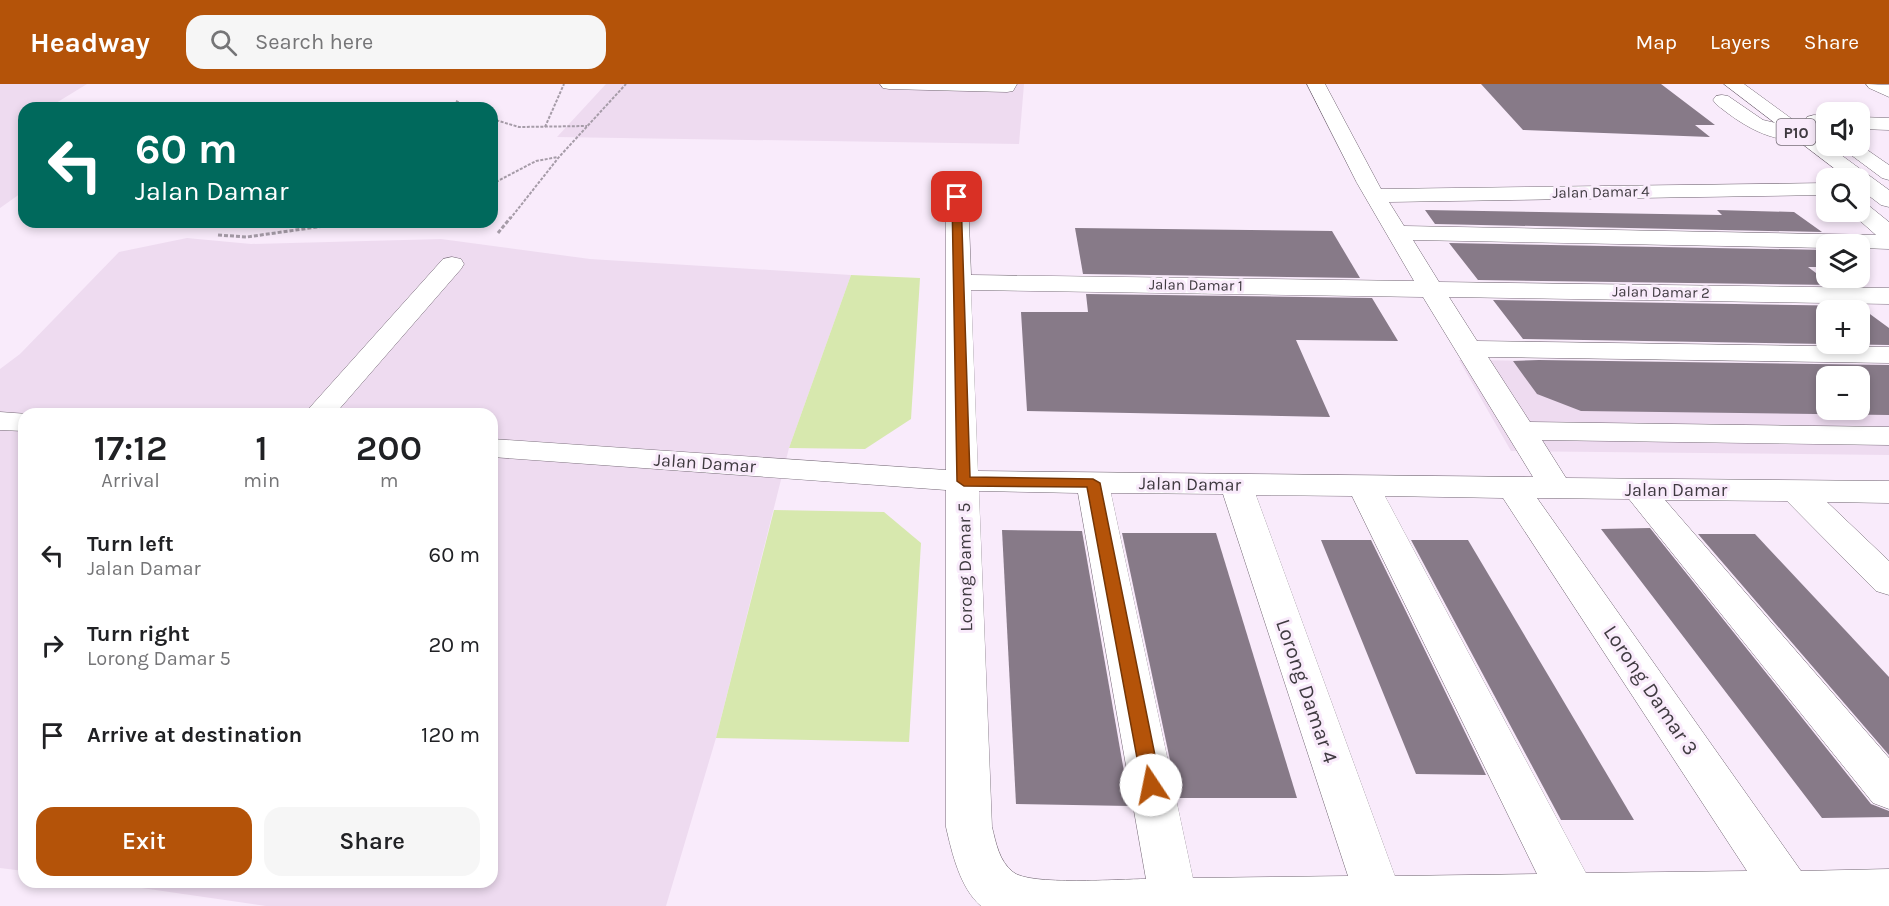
<!DOCTYPE html>
<html lang="en">
<head>
<meta charset="utf-8">
<style>
  body { margin:0; font-family:Karla,sans-serif; background:#f6f6f6; color:#202124; height:100vh; display:flex; flex-direction:column; font-size:22px; white-space:nowrap }
  * { box-sizing:border-box; margin:0 }
  p { font-size:20px; color:#757577 }
  .icon { flex:none; width:33px; height:33px; fill:none; stroke:currentColor; stroke-width:2; stroke-linecap:round; stroke-linejoin:round }
  .map { position:relative; flex:1; overflow:hidden }
  .details { position:absolute; left:18px; top:324px; width:480px; height:480px; display:flex; flex-direction:column; background:#fff; border-radius:18px; box-shadow:0 3px 9px #0003 }
  .details>* { flex:none }
  .top-card { position:absolute; left:18px; top:18px; width:480px; height:126px; border-radius:18px; box-shadow:0 3px 9px #0003; background:#00695c; color:#fff; overflow:hidden }
  .tools { position:absolute; left:1816px; top:18px; display:grid; gap:12px }
  .tools a { display:grid; place-items:center; width:54px; height:54px; border-radius:12px; background:#fff; box-shadow:0 3px 9px #0003; font-size:30px }
  .pin { position:absolute; display:grid; place-items:center; width:51px; height:51px; color:#fff; margin:-26px; border-radius:12px; box-shadow:0 3px 9px #0006 }
  .me { position:absolute; width:66px; margin:-33px; rotate:349deg; stroke-linejoin:round; filter:drop-shadow(0 0 4px #0008) }
  .turn { display:flex; align-items:center; gap:21px; height:126px; padding:0 18px; font-size:27px }
  .turn .icon { width:78px; height:78px; stroke-width:2.5 }
  .turn b { display:block; font-size:42px; line-height:51px }
  .eta { display:flex; justify-content:space-evenly; align-items:center; height:102px; text-align:center }
  .eta b { font-size:36px; font-weight:600; line-height:42px }
  .button { display:flex; gap:12px; margin-top:auto; padding:12px 18px }
  .button a { flex:1; height:69px; border-radius:18px; background:#b45309; color:#fff; font-size:24px; font-weight:600; line-height:69px; text-align:center }
  .button a+a { background:#f6f6f6; color:#202124 }
  ul { padding:0; list-style:none }
  li { display:flex; align-items:center; gap:18px; height:90px; padding:0 18px }
  li div { flex:1 }
  li b { display:block; font-size:22px }
  li em { font-style:normal }
  header { display:flex; align-items:center; gap:36px; box-sizing:border-box; height:84px; padding:0 30px; background:#b45309; color:#fff }
  header strong { font-size:28px }
  nav { display:flex; gap:33px; margin-inline-start:auto; font-size:21px }
  .search { width:420px; height:54px; background:#f6f6f6; display:flex; align-items:center; gap:15px; box-sizing:border-box; padding:0 21px; border-radius:18px; color:#757577; font-size:22px }
  .map>svg:first-child { display:block }
</style>
</head>
<body>
<header>
<strong>Headway</strong>
<div class="search"><svg class="icon" aria-label="search" viewBox="0 0 24 24"><circle cx="10" cy="10" r="6"/><path d="M15 15l6 6"/></svg>Search here</div>
<nav><a>Map</a><a>Layers</a><a>Share</a></nav>
</header>
<div class="map">
<svg width="1889" height="822" viewBox="0 0 1889 822">
  <rect width="100%" height="100%" fill="#f9ebfb"/>
  <!-- built -->
  <g fill="#eedbf0" fill-rule="evenodd">
    <path d="M0 0H87L56 19 154 18 145 24H24V107L0 124Z"/>
    <path d="M606 0H1024L1019 60 557 53Z"/>
    <path d="M187 154 251 160 441 155 590 175 851 191 789 364 716 654 666 822H266L100 798H492V330H24V787L0 784V285L20 270 119 168Z"/>
    <path d="M1459 276 1889 281V371L1511 367ZM1827 292H1860V326H1827Z"/>
  </g>
  <!-- green -->
  <g fill="#d7e8ae">
    <path d="M851 191 920 194 911 335 865 365 789 364Z"/>
    <path d="M774 426 884 428 921 459 909 658 716 654Z"/>
  </g>
  <!-- building -->
  <g fill="#877a88" fill-rule="evenodd">
    <path d="M1481 0H1661L1715 41H1695L1710 53 1523 46Z"/>
    <path d="M1425 126 1722 131 1717 126 1794 128 1822 148 1435 140Z"/>
    <path d="M1075 144 1332 147 1360 194 1083 190Z"/>
    <path d="M1449 159 1827 166V183H1808L1832 201 1478 196Z"/>
    <path d="M1086 210 1372 214 1398 257 1296 256 1330 333 1027 327 1021 228H1088Z"/>
    <path d="M1493 216 1859 222 1889 244V261L1523 255ZM1827 226H1860V260H1827Z"/>
    <path d="M1539 276 1889 281V331L1581 327 1537 310 1513 277ZM1827 292H1860V326H1827Z"/>
    <path d="M1650 444 1871 720 1889 727V733L1822 734 1601 445Z"/>
    <path d="M1002 446 1082 447 1130 722 1016 720Z"/>
    <path d="M1122 449H1216L1297 714H1178Z"/>
    <path d="M1698 450H1755L1889 593V671Z"/>
    <path d="M1321 456H1371L1486 691 1416 690Z"/>
    <path d="M1411 456H1468L1634 736H1561Z"/>
  </g>
  <g fill="none" stroke-linecap="round" stroke-linejoin="round">
    <defs>
      <g id="minor">
        <path d="M880 0H1017L1013 7 1007 8 889 5 883 4Z"/>
        <path d="M1307 0H1325L1381 105 1827 99V111L1389 118 1404 142 1876 151 1850 128H1860V119L1868 121 1889 138V165L1860 164V160H1827V164L1413 156 1439 198 1889 204V220L1449 213 1477 257 1889 263V279L1488 273 1530 338 1889 343V361L1542 356 1566 394 1889 397V419L1827 418 1889 477V511L1876 507 1787 417 1665 416 1889 674V725L1873 719 1629 415 1537 414 1801 787 1889 785V822H981C960 804 952 769 946 743V406L492 373V355L946 386V113L949 108 957 107 965 108 968 113 971 191 1414 197 1357 99ZM971 206 1423 213 1533 393 978 387ZM979 407 1078 409 1146 795C1121 795 1029 802 1013 788 999 777 996 759 992 743ZM1111 409 1223 410 1348 792 1193 794ZM1256 411 1352 412 1537 790 1395 792ZM1385 412 1503 414 1747 787 1586 789Z"/>
        <path d="M1866 0 1889 1V13L1869 4Z"/>
        <path d="M1722 11 1728 12 1763 36 1805 46 1808 50 1805 54C1773 62 1739 39 1716 20L1713 16 1716 12Z"/>
        <path d="M1814 31 1827 32V44L1807 41 1805 37 1807 33Z"/>
        <path d="M1860 33 1889 34V46L1860 45Z"/>
        <path d="M452 173 461 175 464 180 461 185 335 330H304L443 175Z"/>
        <path d="M0 328 28 330H24V347L0 346Z"/>
      </g>
      <g id="highway">
        <path d="M1724 0H1744L1889 106V123L1881 121 1860 105V94H1847Z"/>
        <path d="M1860 61 1889 81V96L1882 94 1839 62Z"/>
      </g>
    </defs>
    <!-- minor casing -->
    <use href="#minor" stroke="#726673" stroke-width="1"/>
    <!-- highway casing -->
    <use href="#highway" stroke="#726673" stroke-width="1"/>
    <!-- path-far1 -->
    <g stroke="#a69ca8" stroke-width="2" stroke-dasharray="3 1.5" stroke-linecap="butt">
      <path d="M456 17 469 24"/>
      <path d="M492 35 519 43 587 42"/>
      <path d="M545 43 564 0"/>
      <path d="M492 100 536 77 558 73"/>
      <path d="M510 135 559 73 626 0"/>
    </g>
    <!-- path -->
    <g stroke="#a69ca8" stroke-width="3" stroke-dasharray="4 2" stroke-linecap="butt">
      <path d="M498 149 511 133"/>
      <path d="M218 151 247 153 352 138"/>
    </g>
    <!-- minor -->
    <use href="#minor" fill="#fff" fill-rule="evenodd"/>
    <!-- highway -->
    <use href="#highway" fill="#fff" fill-rule="evenodd"/>
  </g>
  <!-- route -->
  <path fill="#b45309" stroke="#753606" stroke-width="1.5" d="M957 110 961 113 970 393 1093 395 1100 399 1161 701 1158 706 1151 709 1145 706 1142 701 1087 403 964 402 957 397 952 113Z"/>
  <g text-anchor="middle" stroke-width="6" stroke-linejoin="round" paint-order="stroke">
    <!-- far-street labels -->
    <g font-size="15" fill="#3f3a40" stroke="#f9ebfb">
      <text transform="translate(1601 108) rotate(-1)" y="5">Jalan Damar 4</text>
      <text transform="translate(1196 201) rotate(1)" y="5">Jalan Damar 1</text>
      <text transform="translate(1661 208) rotate(1)" y="5">Jalan Damar 2</text>
    </g>
    <!-- shield labels -->
    <rect fill="#f9ebfb" stroke="#776f78" stroke-width="1.5" x="1776.5" y="35" width="39" height="26" rx="4.5"/>
    <g font-size="16" font-weight="bold" fill="#3f3a40">
      <text x="1796" y="54">P10</text>
    </g>
    <!-- street labels -->
    <g font-size="18" fill="#3f3a40" stroke="#f9ebfb">
      <text transform="translate(705 379) rotate(4)" y="6">Jalan Damar</text>
      <text transform="translate(1190 400) rotate(1)" y="6">Jalan Damar</text>
      <text x="1676" y="412">Jalan Damar</text>
      <text transform="translate(965 483) rotate(-91)" y="6">Lorong Damar 5</text>
    </g>
    <!-- near-street labels -->
    <g font-size="21" fill="#3f3a40" stroke="#f9ebfb">
      <text transform="translate(1651 606) rotate(56)" y="7">Lorong Damar 3</text>
      <text transform="translate(1307 607) rotate(71)" y="7">Lorong Damar 4</text>
    </g>
  </g>
</svg>
<div class="tools">
<a><svg class="icon" aria-label="sound" viewBox="0 0 24 24"><path d="M4 9h4l5-4v14l-5-4H4zM17 9q2 3 0 6"/></svg></a>
<a><svg class="icon" aria-label="search" viewBox="0 0 24 24"><circle cx="10" cy="10" r="6"/><path d="M15 15l6 6"/></svg></a>
<a><svg class="icon" aria-label="layers" viewBox="0 0 24 24"><path d="M12 4l9 5-9 5-9-5zM3 14l9 5 9-5"/></svg></a>
<a>+</a>
<a>−</a>
</div>
<div class="pin" style="left:957px;top:113px;background:#d93025"><svg class="icon" aria-label="arrive" viewBox="0 0 24 24"><path d="M6 21V4h12l-3 4 3 4H6"/></svg></div>
<svg class="me" style="left:1151px;top:701px" viewBox="-20 -20 40 40"><circle r="19" fill="#fff"/><path d="M0-13L10 11 0 6-10 11z" fill="#b45309"/></svg>
<div class="top-card">
<div class="turn"><svg class="icon" aria-label="left" viewBox="0 0 24 24"><path d="M17 20v-9H6M10 6l-5 5 5 5"/></svg><div><b>60 m</b>Jalan Damar</div></div>
</div>
<section class="details">
<div class="eta">
<div><b>17:12</b><p>Arrival</p></div>
<div><b>1</b><p>min</p></div>
<div><b>200</b><p>m</p></div>
</div>
<ul>
<li><svg class="icon" aria-label="left" viewBox="0 0 24 24"><path d="M17 20v-9H6M10 6l-5 5 5 5"/></svg><div><b>Turn left</b><p>Jalan Damar</p></div><em>60 m</em></li>
<li><svg class="icon" aria-label="right" viewBox="0 0 24 24"><path d="M7 20v-9h11M14 6l5 5-5 5"/></svg><div><b>Turn right</b><p>Lorong Damar 5</p></div><em>20 m</em></li>
<li><svg class="icon" aria-label="arrive" viewBox="0 0 24 24"><path d="M6 21V4h12l-3 4 3 4H6"/></svg><div><b>Arrive at destination</b></div><em>120 m</em></li>
</ul>
<div class="button"><a>Exit</a><a>Share</a></div>
</section>
</div>
</body>
</html>
